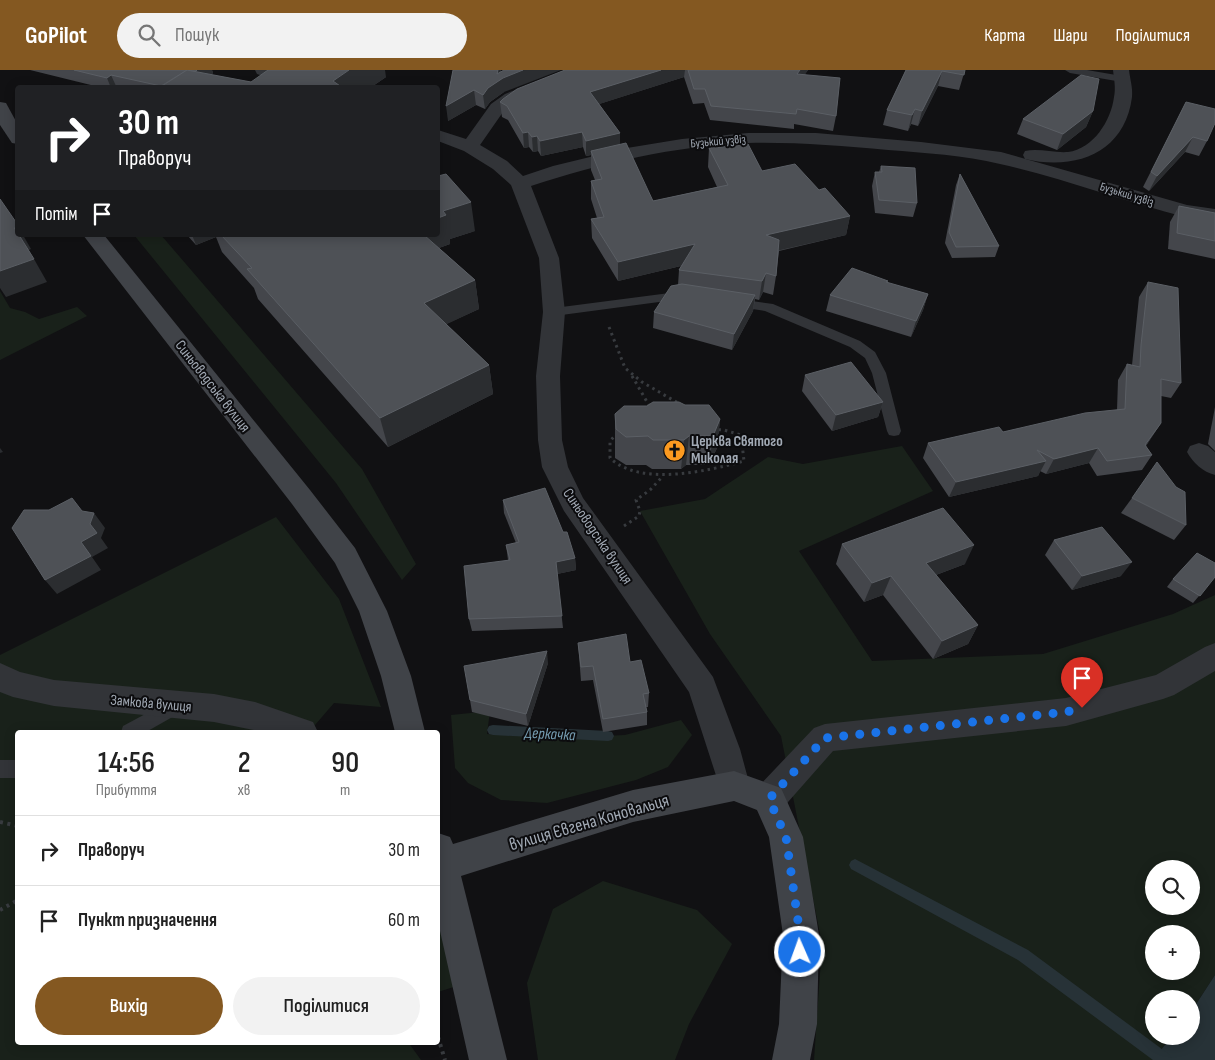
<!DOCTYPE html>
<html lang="uk">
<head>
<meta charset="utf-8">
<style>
  body { margin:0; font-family:"Sofia Sans Condensed",sans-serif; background:#f2f2f2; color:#222; height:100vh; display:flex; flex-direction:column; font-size:19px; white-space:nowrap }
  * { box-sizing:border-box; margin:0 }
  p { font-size:16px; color:#767676 }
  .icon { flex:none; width:28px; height:28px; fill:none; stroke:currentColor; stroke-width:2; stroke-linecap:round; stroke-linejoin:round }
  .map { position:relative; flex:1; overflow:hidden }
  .drawer { position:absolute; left:15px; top:660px; width:425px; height:315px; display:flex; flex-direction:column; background:#fff; border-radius:5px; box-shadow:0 2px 12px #0003 }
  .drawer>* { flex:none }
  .hud { position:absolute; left:15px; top:15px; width:425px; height:152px; border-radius:5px; box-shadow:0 2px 12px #0003; background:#202124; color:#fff; overflow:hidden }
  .fabs { position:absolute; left:1145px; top:790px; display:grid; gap:10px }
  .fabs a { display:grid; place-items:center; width:55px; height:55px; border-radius:50%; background:#fff; box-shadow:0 2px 12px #0003; font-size:25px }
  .pin { position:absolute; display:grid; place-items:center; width:42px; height:42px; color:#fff; margin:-51px -21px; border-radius:50% 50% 50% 0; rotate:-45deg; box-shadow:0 0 5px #0007 }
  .pin .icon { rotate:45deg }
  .me { position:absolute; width:55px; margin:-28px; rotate:358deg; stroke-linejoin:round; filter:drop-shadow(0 0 4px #0008) }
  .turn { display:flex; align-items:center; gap:18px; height:105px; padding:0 20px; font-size:22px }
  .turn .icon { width:65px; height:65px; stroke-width:2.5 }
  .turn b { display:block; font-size:35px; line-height:42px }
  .then { display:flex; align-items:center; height:48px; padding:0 20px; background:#0003; gap:10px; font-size:19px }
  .eta { display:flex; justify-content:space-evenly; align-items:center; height:85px; text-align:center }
  .eta b { font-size:30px; font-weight:600; line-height:35px }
  .cta { display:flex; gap:10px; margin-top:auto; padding:10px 20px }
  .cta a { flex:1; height:58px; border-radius:30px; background:#845821; color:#fff; font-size:20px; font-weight:600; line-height:58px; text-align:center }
  .cta a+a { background:#f2f2f2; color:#222 }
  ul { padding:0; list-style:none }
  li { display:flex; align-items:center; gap:15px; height:70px; padding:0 20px; border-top:1px solid #e0e0e0 }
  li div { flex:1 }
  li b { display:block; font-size:19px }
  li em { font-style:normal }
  header { display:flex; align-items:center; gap:30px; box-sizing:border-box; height:70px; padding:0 25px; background:#845821; color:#fff }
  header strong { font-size:24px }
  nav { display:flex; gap:28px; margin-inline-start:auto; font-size:18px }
  .search { width:350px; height:45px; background:#f2f2f2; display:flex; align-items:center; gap:12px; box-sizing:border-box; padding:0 18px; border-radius:28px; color:#767676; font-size:19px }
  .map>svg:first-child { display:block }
</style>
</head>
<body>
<header>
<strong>GoPilot</strong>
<div class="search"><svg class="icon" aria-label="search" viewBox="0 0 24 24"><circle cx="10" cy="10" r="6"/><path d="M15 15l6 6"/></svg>Пошук</div>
<nav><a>Карта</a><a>Шари</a><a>Поділитися</a></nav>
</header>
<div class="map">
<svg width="1215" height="990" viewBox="0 0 1215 990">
  <rect width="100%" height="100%" fill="#111113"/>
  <!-- green -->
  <g fill="#19211a" fill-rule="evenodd">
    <path d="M134 165H161L362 399 416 494 402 510 336 413Z"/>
    <path d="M0 221 10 238 25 242 39 249 77 237 87 246 0 290Z"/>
    <path d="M902 376 933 421 799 481 872 591 1043 584 1173 544 1215 525V905L1191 942V929H1154V966H1172L1153 990H814L822 874 781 666 710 564 640 441 705 429 768 387 803 394ZM1154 799H1191V836H1154ZM1154 864H1191V901H1154Z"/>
    <path d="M276 447 339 529 381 637 334 633 309 662H18V972H408L421 990H0V585Z"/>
    <path d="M490 641 487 664 562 668 625 665 681 650 692 665 668 697 636 710 547 733 501 730 468 713 455 698 451 645Z"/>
    <path d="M438 780 469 912 438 922Z"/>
    <path d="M603 811 697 840 732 874 689 954 675 990H538L527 913 553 839Z"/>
  </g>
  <!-- water -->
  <path fill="#273237" d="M1215 905V990H1153L1172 966H1191V942Z"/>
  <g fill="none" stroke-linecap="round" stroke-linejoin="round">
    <!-- stream -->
    <g fill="#273237" fill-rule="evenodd">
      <path d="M493 655 608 661 612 662 614 666 612 670 608 671 493 665 489 664 487 660 489 656Z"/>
      <path d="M855 789 1028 880 1170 985 1172 990H1153L1018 890 851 799 849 795 851 791Z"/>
    </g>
    <!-- path-far1 -->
    <g stroke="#383b3f" stroke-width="3" stroke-dasharray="2.5 4" stroke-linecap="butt">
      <path d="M609 257 625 298 642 312 678 333"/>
      <path d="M632 306 650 337"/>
      <path d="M660 357 724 360 741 365 744 391C708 401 640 417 610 388V371L619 361Z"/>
      <path d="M624 456 639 446 640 441 636 430 650 420 663 406"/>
    </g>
    <!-- path -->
    <g stroke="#383b3f" stroke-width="4" stroke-dasharray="3 4.5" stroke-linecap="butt">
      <path d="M0 752 18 756"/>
      <path d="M0 840 18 830"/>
      <path d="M438 967 445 990"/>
    </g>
    <!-- lane -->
    <g fill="#323438" fill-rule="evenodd">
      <path d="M1065 0H1087L1122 6 1127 9 1122 12 1070 3Z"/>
      <path d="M685 221 689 222 691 225 689 228 554 246 548 242 554 238Z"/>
      <path d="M731 228 773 234 860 271 875 282 886 303 901 361 899 365 894 366 889 365 887 361 872 303 865 288 850 277 765 241 726 235 725 232Z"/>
      <path d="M177 627 183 629 186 635 183 641 146 662H121L123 656Z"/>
      <rect x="0" y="690" width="18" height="18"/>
    </g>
    <!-- street -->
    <g fill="#323438" fill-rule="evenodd">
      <path d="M255 0H279L320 14 322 18H297L257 4Z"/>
      <path d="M566 0H589L587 4 517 32 503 42 480 75 507 91 523 106 553 96 627 78 682 69 748 63H816L921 72 1001 82 1187 135 1215 139V151L1185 147C1123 131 1062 108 1000 94 964 85 925 83 888 80 841 76 795 72 748 73 675 76 601 93 531 116L559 188 565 242 560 306 562 370 568 397 583 428 713 607 740 679 750 716 745 727 734 731 723 727 689 622 564 441 542 397 538 370 536 306 543 242 539 188 511 115 493 99 464 81 438 71V60L466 69 491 34 505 24Z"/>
      <path d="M1113 0H1129C1130 9 1133 18 1132 27 1125 83 1075 101 1025 89L1023 85 1025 81C1039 78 1053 83 1068 82 1093 79 1111 51 1114 27 1116 18 1114 9 1113 0Z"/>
      <path d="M1199 373 1208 376 1215 382V405C1203 402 1193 393 1187 382L1190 376Z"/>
      <path d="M1215 573V601L1174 625 1163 629 1066 656 833 681 781 740 769 745 757 740 753 729 757 718 814 658 825 654 1066 628 1156 605 1205 577Z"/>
      <path d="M0 593 20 602 54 610 214 624 255 632 313 652 318 662H263L214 652 54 636 13 627 0 622Z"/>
    </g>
    <!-- secondary -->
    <g fill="#404348" fill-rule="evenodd">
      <path d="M0 32 6 33 18 55V74L12 73 0 55Z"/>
      <path d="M83 165H104L310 420 355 478 387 541 411 606 425 662H395L381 606 359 541 335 493 292 434Z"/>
      <path d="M734 701 781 718 803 767 819 865 817 954 810 990H772L779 954 783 865 769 767 757 740 734 731 633 752 461 806 507 990H469L438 852V763L450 767 453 774 633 720Z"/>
    </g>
  </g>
  <!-- wall -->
  <g fill="#44464b">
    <path d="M30 0H212L213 3 211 5 251 12 386 7 370 18H121L116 16 115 18H103Z"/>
    <path d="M453 0H501L504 22 490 32 485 39 476 35 448 51Z"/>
    <path d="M565 0H808L805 4 836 46 833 61 794 54V59L710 50 704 33 693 34 684 7 599 34 620 63V75L653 131 717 117 708 97 709 78 762 101 819 120 850 146 846 165 779 181 776 206 773 225 763 222 759 230 755 229 753 241 732 280 653 258 654 242 678 215 679 200 681 196 618 211 592 168 591 149 597 148 591 129V111L595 110 591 100V85L586 86 583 77 541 86 538 81 533 82 529 77 524 78 508 50 502 47 500 32Z"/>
    <path d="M906 0H965L959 20 938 16 918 56 911 54 908 61 883 55 887 40Z"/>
    <path d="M1186 32 1207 71 1199 86 1185 82 1149 121 1143 117Z"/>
    <path d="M1093 41 1086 57 1057 80 1017 64 1023 49Z"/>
    <path d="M881 96 917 133 913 147 875 143 872 116 875 102H879Z"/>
    <path d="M960 104 999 176 995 187 952 188 945 173 956 115Z"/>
    <path d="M1179 136 1215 143V189L1168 179 1170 152Z"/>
    <path d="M475 161 450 169V174L439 178 475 210 479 239 446 254 489 295 493 324 388 377 258 229 254 218 222 182 216 167 196 175 187 165H438Z"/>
    <path d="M1148 212 1181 313 1171 328 1161 326V353L1146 376 1152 385 1142 400 1097 406 1089 393 1046 404 1040 401 1038 406 949 427 923 388 928 373 1003 362 1117 340 1118 310 1127 294 1132 295 1139 227Z"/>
    <path d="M887 213 928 224 923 240 911 267 826 241 830 225Z"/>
    <path d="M805 305 883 332 878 347 832 361 802 321Z"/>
    <path d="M685 335 720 349 717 378 709 395H686L681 399H652L646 395H626L615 388V344Z"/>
    <path d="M1215 337V381L1208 374Z"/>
    <path d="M1132 428 1186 455 1174 470 1121 443Z"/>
    <path d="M503 430 563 462 575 488 576 500 557 504 563 558 472 561 469 549 508 490 506 475 516 473 504 443Z"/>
    <path d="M1054 470 1121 506 1072 520 1045 485Z"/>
    <path d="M842 474 965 494 936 505 978 555 968 574 933 589 883 525 864 532 836 494Z"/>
    <path d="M1215 507 1193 533 1167 517 1173 509Z"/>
    <path d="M578 573 630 592 649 623 648 637H646L647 642V655L603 662 593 610 581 611Z"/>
    <path d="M548 593 528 656 472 642 470 630Z"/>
  </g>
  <!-- shaded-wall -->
  <g fill="#2b2d30">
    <path d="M197 0H212L213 3 194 18H174Z"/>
    <path d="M349 0H385L386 7 370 18H335L333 11Z"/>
    <path d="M498 0H501L500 10 503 8 523 0H561L504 22 490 32 485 39 483 25 497 4Z"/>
    <path d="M661 0H685L684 7 590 37V22Z"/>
    <path d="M800 0H808L795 18 797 4Z"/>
    <path d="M942 1 938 16 918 56 922 41Z"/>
    <path d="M111 5 116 16 115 18H111L107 8Z"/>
    <path d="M474 20 476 35 448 51 446 36Z"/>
    <path d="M915 39 911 54 908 61 912 45Z"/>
    <path d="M1093 41 1086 57 1057 80 1063 64Z"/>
    <path d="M528 62 529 77 524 78 523 63Z"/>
    <path d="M582 62 583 77 541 86 540 71Z"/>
    <path d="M620 63V78L591 81V85L586 86V71Z"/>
    <path d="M537 66 538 81 533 82 532 67Z"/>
    <path d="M1193 67 1185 82 1149 121 1157 106Z"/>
    <path d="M471 132 475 161 450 169V174L419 185 415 165H438V148L443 141Z"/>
    <path d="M850 146 846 165 763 184 766 165Z"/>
    <path d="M18 157V164L14 158Z"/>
    <path d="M18 165H23L31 179 27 181Z"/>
    <path d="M192 165H215L216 167 196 175Z"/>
    <path d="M695 174 693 193 618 211V192Z"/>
    <path d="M34 189 47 212 6 227 0 218V201Z"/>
    <path d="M766 203 763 222 759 230 762 211Z"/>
    <path d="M475 210 479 239 430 262 424 233Z"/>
    <path d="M928 224 923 240 911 267 916 251Z"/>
    <path d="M755 225 753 241 732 280 734 264Z"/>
    <path d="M489 295 493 324 388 377 380 348Z"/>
    <path d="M883 332 878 347 832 361 836 345Z"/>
    <path d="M720 349 717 378 709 395 713 366Z"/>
    <path d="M1161 353 1151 368 1135 390 1145 375Z"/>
    <path d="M689 366 686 395 681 399 684 370Z"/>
    <path d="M0 378 3 382 0 383Z"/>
    <path d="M1098 378 1089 393 1046 404 1054 389Z"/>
    <path d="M1046 391 1038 406 949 427 956 412Z"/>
    <path d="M94 443 105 458 101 468 108 478 92 487 101 500 57 524 45 510 81 472 90 454Z"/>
    <path d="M974 475 965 494 917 512 926 493Z"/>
    <path d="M575 488 576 500 557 504 556 492Z"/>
    <path d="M1132 492 1121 506 1072 520 1082 506Z"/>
    <path d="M891 506 883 525 864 532 872 513Z"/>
    <path d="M978 555 968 574 933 589 942 571Z"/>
    <path d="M547 581 548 593 528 656 526 644Z"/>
  </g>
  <!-- building -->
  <g fill="#4e5156" stroke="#5b5f65">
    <path d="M74 0H197L195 2 187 0 161 16 111 5 107 8Z"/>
    <path d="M187 0 251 12 268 0H349L333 11 343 18H159Z"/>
    <path d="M453 0H498L497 4 504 0H523L503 8 488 18 483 25 474 20 446 36Z"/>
    <path d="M565 0H661L590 22 620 63 586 71 582 62 540 71 537 66 532 67 528 62 523 63 507 36 500 32 503 29 517 19Z"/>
    <path d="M688 0H800L797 4 840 8 836 46 797 39 796 44 711 36 705 19H694Z"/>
    <path d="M906 0H965L964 5 942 1 922 41 915 39 912 45 887 40Z"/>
    <path d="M1081 5 1099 9 1093 41 1063 64 1023 49Z"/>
    <path d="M1186 32 1215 39V53L1207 71 1193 67 1157 106 1151 102Z"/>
    <path d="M626 73 653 131 728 115 709 78 748 74 762 101 795 94 819 120 825 118 850 146 766 165 779 170 776 206 766 203 762 211 679 200 695 174 618 192 591 149 604 147 591 111 602 109 591 81Z"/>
    <path d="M881 96 915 98 917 133 879 130 875 102H882Z"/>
    <path d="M446 104 471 132 443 141 446 145 438 148V106Z"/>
    <path d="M960 104 999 176 956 177 949 162Z"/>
    <path d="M0 129 18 155V157L14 158 18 163V165H19L34 189 0 201Z"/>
    <path d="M1179 136 1215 143V171L1177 163Z"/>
    <path d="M221 165H424L475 210 424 233 489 295 380 348 247 199 252 198Z"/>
    <path d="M852 198 888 211 886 212 928 224 916 251 830 225Z"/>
    <path d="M1148 212 1178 218 1181 313 1161 309V353L1145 375 1152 385 1107 391 1098 378 1054 389 1037 380 1046 391 956 412 928 373 999 357 1003 362 1085 343 1125 339 1127 294 1140 297 1141 275Z"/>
    <path d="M682 214 755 225 734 264 654 242 671 216Z"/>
    <path d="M851 292 883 332 836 345 805 305Z"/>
    <path d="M653 332H679L685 335H709L720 349 713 366H689L684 370H653L648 366 626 367 616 359 615 344 624 336H647Z"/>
    <path d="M1157 392 1176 417 1185 422 1186 455 1132 428Z"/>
    <path d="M545 418 563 462H567L575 488 556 492 562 546 469 549 464 496 510 490 506 475 519 472 503 430Z"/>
    <path d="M72 428 82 441 94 443 90 454 97 463 81 472 91 486 45 510 12 458 24 440H49Z"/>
    <path d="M943 438 974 475 926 493 978 555 942 571 891 506 872 513 842 474Z"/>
    <path d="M1102 457 1132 492 1082 506 1054 470Z"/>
    <path d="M1197 483 1215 493V507L1200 526 1173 509Z"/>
    <path d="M626 564 630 592 641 590 649 623 643 624 647 642 603 649 593 596 581 597 578 573Z"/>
    <path d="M547 581 526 644 470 630 464 596Z"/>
  </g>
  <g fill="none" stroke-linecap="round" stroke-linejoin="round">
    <!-- route -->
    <path stroke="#1a73e8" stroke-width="9" stroke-dasharray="0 16.2" d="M800 882V865L786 767 769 729 825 668 1066 642 1082 638"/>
  </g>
  <!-- icons -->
  <defs>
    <symbol id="church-disc" viewBox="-11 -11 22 22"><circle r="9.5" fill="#fc9a20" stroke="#0c0c0e"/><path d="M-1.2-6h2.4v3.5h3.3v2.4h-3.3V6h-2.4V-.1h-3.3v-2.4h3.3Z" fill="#111"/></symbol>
  </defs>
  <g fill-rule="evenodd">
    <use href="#church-disc" x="662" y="368" width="25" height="25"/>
  </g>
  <g text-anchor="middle" stroke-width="4" stroke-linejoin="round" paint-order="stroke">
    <!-- far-street labels -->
    <g font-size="12" fill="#a2aab5" stroke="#0c0c0e">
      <text transform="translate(718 71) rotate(-5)" y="4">Бузький узвіз</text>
      <text transform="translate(1127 124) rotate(17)" y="4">Бузький узвіз</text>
    </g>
    <!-- street labels -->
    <g font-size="15" fill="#a2aab5" stroke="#0c0c0e">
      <text transform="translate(213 316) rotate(52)" y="5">Синьоводська вулиця</text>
      <text transform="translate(598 466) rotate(56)" y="5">Синьоводська вулиця</text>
      <text transform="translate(151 633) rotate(5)" y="5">Замкова вулиця</text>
    </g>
    <!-- poi labels -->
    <g font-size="15" font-weight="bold" fill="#a2aab5" stroke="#0c0c0e" text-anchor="start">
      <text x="691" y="376">Церква Святого<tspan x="691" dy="17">Миколая</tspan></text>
    </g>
    <!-- water labels -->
    <g font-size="16" font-style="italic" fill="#769db2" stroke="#0c0c0e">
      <text transform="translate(550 663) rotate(3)" y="6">Деркачка</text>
    </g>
    <!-- near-street labels -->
    <g font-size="18" fill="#a2aab5" stroke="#0c0c0e">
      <text transform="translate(589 752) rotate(-16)" y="6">вулиця Євгена Коновальця</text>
    </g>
  </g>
</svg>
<div class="fabs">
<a><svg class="icon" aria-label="search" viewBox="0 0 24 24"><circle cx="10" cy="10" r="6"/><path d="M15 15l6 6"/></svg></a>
<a>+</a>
<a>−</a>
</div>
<div class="pin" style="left:1082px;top:638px;background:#d93025"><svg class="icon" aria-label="arrive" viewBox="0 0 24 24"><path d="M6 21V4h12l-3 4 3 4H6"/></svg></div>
<svg class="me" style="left:800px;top:882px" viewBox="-20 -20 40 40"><circle r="17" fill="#1a73e8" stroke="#fff" stroke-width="3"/><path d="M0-11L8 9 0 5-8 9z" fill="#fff"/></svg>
<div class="hud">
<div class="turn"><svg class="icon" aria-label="right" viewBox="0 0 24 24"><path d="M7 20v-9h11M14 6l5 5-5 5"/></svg><div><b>30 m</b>Праворуч</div></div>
<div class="then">Потім<svg class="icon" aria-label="arrive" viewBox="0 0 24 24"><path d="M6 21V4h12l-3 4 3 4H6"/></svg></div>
</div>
<section class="drawer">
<div class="eta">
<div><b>14:56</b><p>Прибуття</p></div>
<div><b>2</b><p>хв</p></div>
<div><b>90</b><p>m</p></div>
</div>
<ul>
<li><svg class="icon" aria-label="right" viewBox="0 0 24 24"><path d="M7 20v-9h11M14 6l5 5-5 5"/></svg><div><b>Праворуч</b></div><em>30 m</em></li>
<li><svg class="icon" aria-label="arrive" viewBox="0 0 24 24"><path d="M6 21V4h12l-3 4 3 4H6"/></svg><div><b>Пункт призначення</b></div><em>60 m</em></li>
</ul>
<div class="cta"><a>Вихід</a><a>Поділитися</a></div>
</section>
</div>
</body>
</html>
